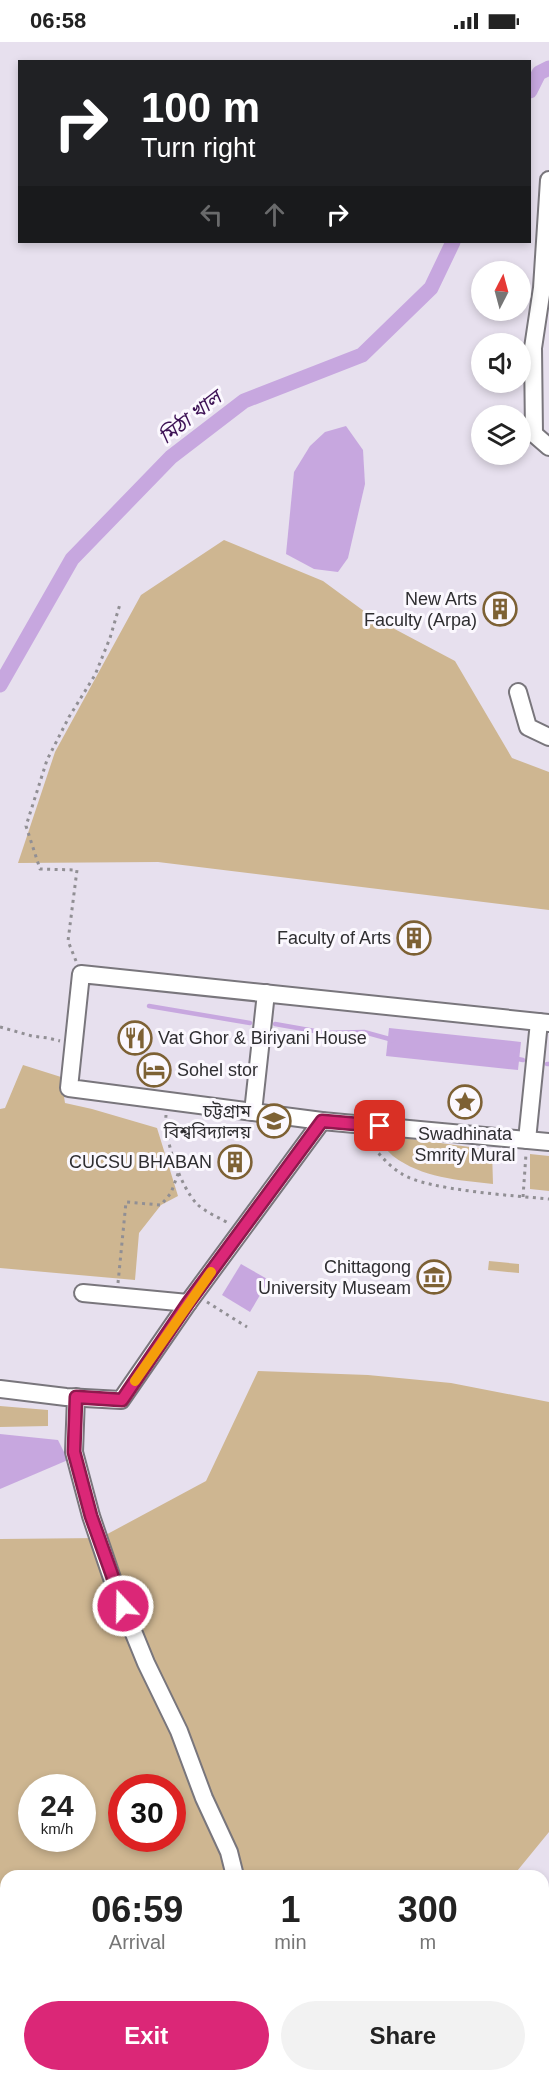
<!DOCTYPE html>
<html lang="en">
<head>
<meta charset="utf-8">
<style>
  body { margin:0; font-family:Arial,"Noto Sans Bengali",sans-serif; background:#f2f2f2; color:#222; height:100vh; display:flex; flex-direction:column; font-size:22px; white-space:nowrap }
  * { box-sizing:border-box; margin:0 }
  p { font-size:20px; color:#767676 }
  .icon { flex:none; width:33px; height:33px; fill:none; stroke:currentColor; stroke-width:2; stroke-linecap:round; stroke-linejoin:round }
  .map { position:relative; flex:1; overflow:hidden }
  .side { position:absolute; left:0px; top:1828px; width:549px; height:212px; display:flex; flex-direction:column; background:#fff; border-radius:18px 18px 0 0; box-shadow:0 3px 9px #0003 }
  .side>* { flex:none }
  .hud { position:absolute; left:18px; top:18px; width:513px; height:183px; border-radius:0px; box-shadow:0 3px 9px #0003; background:#202124; color:#fff; overflow:hidden }
  .needle { width:39px; rotate:6deg }
  .buttons { position:absolute; left:471px; top:219px; display:grid; gap:12px }
  .buttons a { display:grid; place-items:center; width:60px; height:60px; border-radius:50%; background:#fff; box-shadow:0 3px 9px #0003; font-size:30px }
  .speed { position:absolute; left:18px; top:1732px; display:flex; gap:12px; font-size:30px; font-weight:700; text-align:center }
  .speed>* { display:grid; place-content:center; width:78px; height:78px; border-radius:50%; background:#fff; box-shadow:0 3px 9px #0003; line-height:1 }
  .speed small { font-size:15px; font-weight:400 }
  .speed .limit { border:9px solid #d22; background:#fff; color:#111 }
  .pin { position:absolute; display:grid; place-items:center; width:51px; height:51px; color:#fff; margin:-26px; border-radius:12px; box-shadow:0 3px 9px #0006 }
  .me { position:absolute; width:66px; margin:-33px; rotate:339deg; stroke-linejoin:round; filter:drop-shadow(0 0 4px #0008) }
  .turn { display:flex; align-items:center; gap:21px; height:126px; padding:0 24px; font-size:27px }
  .turn .icon { width:78px; height:78px; stroke-width:2.5 }
  .turn b { display:block; font-size:42px; line-height:51px }
  .lanes { display:flex; align-items:center; height:57px; padding:0 24px; background:#0003; justify-content:center; gap:30px; direction:ltr }
  .lanes .off { opacity:.35 }
  .eta { display:flex; justify-content:space-evenly; align-items:center; height:102px; text-align:center }
  .eta b { font-size:36px; font-weight:700; line-height:42px }
  .primary-button { display:flex; gap:12px; margin-top:auto; padding:12px 24px }
  .primary-button a { flex:1; height:69px; border-radius:36px; background:#db2777; color:#fff; font-size:24px; font-weight:700; line-height:69px; text-align:center }
  .primary-button a+a { background:#f2f2f2; color:#222 }
  .status { display:flex; justify-content:space-between; align-items:center; height:42px; padding:0 30px; background:#fff; direction:ltr }
  .status svg { height:16px; fill:currentColor }
  .map>svg:first-child { display:block }
</style>
</head>
<body>
<div class="status"><b>06:58</b><svg viewBox="0 0 49 12"><path d="M0 12V9h3v3zM5 12V6h3v6zM10 12V3h3v9zM15 12V0h3v12zM26 1h20v11H26zM47 4h2v5h-2z"/></svg></div>
<div class="map">
<svg width="549" height="2039" viewBox="0 0 549 2039">
  <rect width="100%" height="100%" fill="#efebf2"/>
  <!-- built -->
  <path fill="#e7e0ee" fill-rule="evenodd" d="M0 0H549V2039H0ZM20 20H530V200H20ZM482 230H520V268H482ZM482 302H520V340H482ZM482 374H520V412H482ZM32 1746H82V1797H32ZM122 1746H172V1797H122ZM6 1834H543V2034H6Z"/>
  <!-- green -->
  <g fill="#ceb691" fill-rule="evenodd">
    <path d="M224 498 323 539 372 575 455 619 512 716 549 730V868L158 820 18 821 55 710 141 553Z"/>
    <path d="M23 1023 61 1035 65 1061 92 1067 157 1086 178 1154 161 1163 139 1191 135 1238 0 1226V1067L5 1066Z"/>
    <path d="M374 1092 492 1108 493 1142C458 1138 422 1136 393 1114 386 1108 380 1099 374 1092Z"/>
    <path d="M530 1112 549 1114V1149L530 1147Z"/>
    <path d="M489 1219 519 1222V1231L488 1228Z"/>
    <path d="M258 1329 368 1333 451 1341 549 1360V1790L513 1834H6V2034H543V1946L549 1950V2039H0V1497L100 1496 206 1439ZM32 1746H82V1797H32ZM122 1746H172V1797H122Z"/>
    <path d="M0 1364 48 1368V1384L0 1385Z"/>
  </g>
  <!-- water -->
  <g fill="#c7a7df">
    <path d="M346 384 363 408 365 442 348 516 338 530 314 527 286 512 294 430 310 404 325 390Z"/>
    <path d="M389 986 521 1000 518 1028 386 1014Z"/>
    <path d="M241 1222 269 1238 250 1270 222 1253Z"/>
    <path d="M0 1392 58 1398 68 1418 0 1447Z"/>
  </g>
  <g fill="none" stroke-linecap="round" stroke-linejoin="round">
    <!-- stream -->
    <g stroke="#c7a7df" stroke-width="4.5">
      <path d="M149 964 250 981"/>
      <path d="M275 982 326 991 364 990 393 998"/>
      <path d="M513 1016 523 1018"/>
      <path d="M547 1022H549"/>
    </g>
    <!-- canal -->
    <g stroke="#c7a7df" stroke-width="15">
      <path d="M530 49 539 31 549 26"/>
      <path d="M0 643 72 517 171 415 244 359 362 313 431 246 453 200"/>
    </g>
    <defs>
      <g id="minor">
        <path d="M549 138 542 246 533 306 534 392 549 405"/>
        <path d="M518 650 528 685 549 695"/>
        <path d="M549 981 81 932 69 1046 322 1079 549 1100"/>
        <path d="M253 1070 266 951"/>
        <path d="M527 1098 539 980"/>
        <path d="M83 1251 188 1261"/>
        <path d="M0 1347 66 1355 121 1358 188 1261 322 1079"/>
        <path d="M76 1355 74 1410 91 1474 115 1545 146 1621 179 1689 204 1756 229 1810 235 1834"/>
        <path d="M269 2034 271 2039"/>
      </g>
    </defs>
    <!-- minor casing -->
    <use href="#minor" stroke="#79767c" stroke-width="20"/>
    <!-- path -->
    <g stroke="#918f94" stroke-width="3" stroke-dasharray="3 4.5" stroke-linecap="butt">
      <path d="M76 919 68 899 77 828 40 827 26 784 47 718 69 675 95 633 110 596 120 562"/>
      <path d="M0 985 32 994 48 996 60 999"/>
      <path d="M166 1073C164 1097 180 1144 197 1162 205 1170 220 1176 230 1182"/>
      <path d="M370 1099C378 1112 389 1124 402 1132 426 1148 517 1154 549 1157"/>
      <path d="M523 1155 526 1112"/>
      <path d="M118 1241 126 1160 161 1163 171 1151 179 1129"/>
      <path d="M207 1260 247 1285"/>
    </g>
    <!-- minor -->
    <use href="#minor" stroke="#fff" stroke-width="16"/>
  </g>
  <g fill="none" stroke-linecap="round" stroke-linejoin="round">
    <defs>
      <path id="route" d="M123 1564 91 1474 74 1410 76 1355 122 1358 188 1261 322 1079 380 1084"/>
    </defs>
    <!-- route casing -->
    <use href="#route" stroke="#8e194d" stroke-width="15"/>
    <!-- route -->
    <use href="#route" stroke="#db2777" stroke-width="10"/>
    <!-- slow -->
    <path stroke="#f59e0b" stroke-width="10" d="M135 1339 211 1230"/>
  </g>
  <!-- icons -->
  <defs>
    <symbol id="building-ring" viewBox="-11 -11 22 22"><circle r="9.5" fill="#fbf8fe" stroke="#7d6134" stroke-width="1.5"/><path d="M-4-6H4V6H1V3H-1V6H-4ZM-2.5-4.3h1.7v1.8h-1.7ZM.8-4.3h1.7v1.8H.8ZM-2.5-1h1.7V.8h-1.7ZM.8-1h1.7V.8H.8Z" fill="#7d6134"/></symbol>
    <symbol id="restaurant-ring" viewBox="-11 -11 22 22"><circle r="9.5" fill="#fbf8fe" stroke="#7d6134" stroke-width="1.5"/><path d="M-5-6h1v4h1v-4h1v4h1v-4h1v5L-1.5 .5V6h-2V.5L-5-1ZM5-6V6H3V1.5H1.5Q1.5-4 5-6Z" fill="#7d6134"/></symbol>
    <symbol id="hotel-ring" viewBox="-11 -11 22 22"><circle r="9.5" fill="#fbf8fe" stroke="#7d6134" stroke-width="1.5"/><path d="M-6-4.5h1.5V1H6V5H4.5V3h-9V5H-6ZM-4 0a1.8 1.8 0 1 1 3.6 0ZM.5 0V-2.5h3Q6-2.5 6 0Z" fill="#7d6134"/></symbol>
    <symbol id="sight-ring" viewBox="-11 -11 22 22"><circle r="9.5" fill="#fbf8fe" stroke="#7d6134" stroke-width="1.5"/><path d="M0-6L1.8-2.2L6-1.7L2.9 1.2L3.7 5.4L0 3.3L-3.7 5.4L-2.9 1.2L-6-1.7L-1.8-2.2Z" fill="#7d6134"/></symbol>
    <symbol id="university-ring" viewBox="-11 -11 22 22"><circle r="9.5" fill="#fbf8fe" stroke="#7d6134" stroke-width="1.5"/><path d="M0-5L7-2L0 1L-7-2ZM-4 1L0 2.5L4 1V4Q0 6-4 4Z" fill="#7d6134"/></symbol>
    <symbol id="museum-ring" viewBox="-11 -11 22 22"><circle r="9.5" fill="#fbf8fe" stroke="#7d6134" stroke-width="1.5"/><path d="M0-6L6-3V-2H-6V-3ZM-5-1h2V3h-2ZM-1-1h2V3h-2ZM3-1h2V3H3ZM-6 4H6V6H-6Z" fill="#7d6134"/></symbol>
  </defs>
  <g fill-rule="evenodd">
    <use href="#building-ring" x="481" y="548" width="38" height="38"/>
    <use href="#building-ring" x="395" y="877" width="38" height="38"/>
    <use href="#restaurant-ring" x="116" y="977" width="38" height="38"/>
    <use href="#hotel-ring" x="135" y="1009" width="38" height="38"/>
    <use href="#sight-ring" x="446" y="1041" width="38" height="38"/>
    <use href="#university-ring" x="255" y="1060" width="38" height="38"/>
    <use href="#building-ring" x="216" y="1101" width="38" height="38"/>
    <use href="#museum-ring" x="415" y="1216" width="38" height="38"/>
  </g>
  <g text-anchor="middle" stroke-width="6" stroke-linejoin="round" paint-order="stroke">
    <!-- poi labels -->
    <g font-size="18" fill="#2f2e31" stroke="#fbf8fe" text-anchor="end">
      <text x="477" y="563">New Arts<tspan x="477" dy="21">Faculty (Arpa)</tspan></text>
      <text x="391" y="902">Faculty of Arts</text>
      <text x="158" y="1002" text-anchor="start">Vat Ghor &amp; Biriyani House</text>
      <text x="177" y="1034" text-anchor="start">Sohel stor</text>
      <text x="251" y="1075">চট্টগ্রাম<tspan x="251" dy="21">বিশ্ববিদ্যালয়</tspan></text>
      <text x="465" y="1098" text-anchor="middle">Swadhinata<tspan x="465" dy="21">Smrity Mural</tspan></text>
      <text x="212" y="1126">CUCSU BHABAN</text>
      <text x="411" y="1231">Chittagong<tspan x="411" dy="21">University Museam</tspan></text>
    </g>
    <!-- water labels -->
    <g font-size="20" font-style="italic" fill="#3c1154" stroke="#fbf8fe">
      <text transform="translate(190 375) rotate(-38)" y="7">মিঠা খাল</text>
    </g>
  </g>
</svg>
<div class="buttons">
<a><svg class="needle" viewBox="-14 -14 28 28"><path d="M0-13l5 13h-10z" fill="#e53935"/><path d="M0 13l5-13h-10z" fill="#767676"/></svg></a>
<a><svg class="icon" aria-label="sound" viewBox="0 0 24 24"><path d="M4 9h4l5-4v14l-5-4H4zM17 9q2 3 0 6"/></svg></a>
<a><svg class="icon" aria-label="layers" viewBox="0 0 24 24"><path d="M12 4l9 5-9 5-9-5zM3 14l9 5 9-5"/></svg></a>
</div>
<div class="speed"><div>24<small>km/h</small></div><div class="limit">30</div></div>
<div class="pin" style="left:380px;top:1084px;background:#d93025"><svg class="icon" aria-label="arrive" viewBox="0 0 24 24"><path d="M6 21V4h12l-3 4 3 4H6"/></svg></div>
<svg class="me" style="left:123px;top:1564px" viewBox="-20 -20 40 40"><circle r="17" fill="#db2777" stroke="#fff" stroke-width="3"/><path d="M0-11L8 9 0 5-8 9z" fill="#fff"/></svg>
<div class="hud">
<div class="turn"><svg class="icon" aria-label="right" viewBox="0 0 24 24"><path d="M7 20v-9h11M14 6l5 5-5 5"/></svg><div><b>100 m</b>Turn right</div></div>
<div class="lanes"><svg class="icon off" aria-label="left" viewBox="0 0 24 24"><path d="M17 20v-9H6M10 6l-5 5 5 5"/></svg><svg class="icon off" aria-label="ahead" viewBox="0 0 24 24"><path d="M12 20V5M6 11l6-6 6 6"/></svg><svg class="icon" aria-label="right" viewBox="0 0 24 24"><path d="M7 20v-9h11M14 6l5 5-5 5"/></svg></div>
</div>
<section class="side">
<div class="eta">
<div><b>06:59</b><p>Arrival</p></div>
<div><b>1</b><p>min</p></div>
<div><b>300</b><p>m</p></div>
</div>
<div class="primary-button"><a>Exit</a><a>Share</a></div>
</section>
</div>
</body>
</html>
